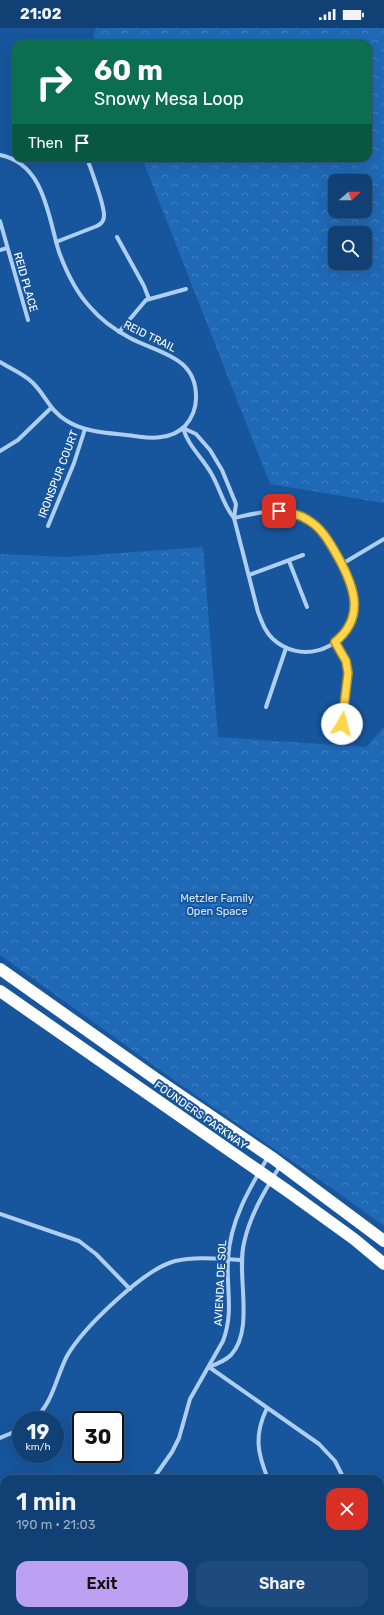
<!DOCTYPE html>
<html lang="en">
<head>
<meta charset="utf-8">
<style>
  body { margin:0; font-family:Rubik,sans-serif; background:#1e4b7d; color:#f1f3f6; height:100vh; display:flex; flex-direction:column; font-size:15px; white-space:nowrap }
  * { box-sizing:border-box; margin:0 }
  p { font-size:13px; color:#9cafc5 }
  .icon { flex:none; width:22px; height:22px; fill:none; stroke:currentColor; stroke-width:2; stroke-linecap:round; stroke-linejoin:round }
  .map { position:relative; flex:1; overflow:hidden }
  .details { position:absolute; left:0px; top:1447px; width:384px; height:140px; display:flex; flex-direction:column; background:#114075; border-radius:12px 12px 0 0; box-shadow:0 4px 16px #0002,0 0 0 1px #305987 }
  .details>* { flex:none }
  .hud { position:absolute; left:12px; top:12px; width:360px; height:122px; border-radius:12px; box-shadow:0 4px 16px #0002,0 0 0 1px #305987; background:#0b6e4f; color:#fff; overflow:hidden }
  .needle { width:26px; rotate:70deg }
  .tools { position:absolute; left:328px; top:146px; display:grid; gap:8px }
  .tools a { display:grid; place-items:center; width:44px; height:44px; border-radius:8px; background:#114075; box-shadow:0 4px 16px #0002,0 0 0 1px #305987; font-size:20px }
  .speed { position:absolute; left:12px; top:1383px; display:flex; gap:8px; font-size:20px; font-weight:700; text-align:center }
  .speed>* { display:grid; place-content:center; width:52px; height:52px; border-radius:50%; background:#114075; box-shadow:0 4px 16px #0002,0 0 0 1px #305987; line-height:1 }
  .speed small { font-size:10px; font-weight:400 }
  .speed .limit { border:2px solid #111; border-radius:6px; background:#fff; color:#111 }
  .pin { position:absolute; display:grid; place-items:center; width:34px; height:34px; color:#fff; margin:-17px; border-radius:8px; box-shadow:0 2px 6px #0006 }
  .me { position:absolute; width:44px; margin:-22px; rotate:8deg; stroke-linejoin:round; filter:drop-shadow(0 0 3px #0008) }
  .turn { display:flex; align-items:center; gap:14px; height:84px; padding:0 16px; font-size:18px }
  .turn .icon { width:52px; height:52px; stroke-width:2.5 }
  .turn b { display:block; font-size:28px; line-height:34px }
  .then { display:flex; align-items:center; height:38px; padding:0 16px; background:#0003; gap:8px; font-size:15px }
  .round { display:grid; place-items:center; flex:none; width:42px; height:42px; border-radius:12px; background:#1e4b7d }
  .headline { display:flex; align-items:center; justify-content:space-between; height:68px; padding:0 16px }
  h1 { font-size:24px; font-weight:600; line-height:30px }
  .button { display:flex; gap:8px; margin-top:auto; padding:8px 16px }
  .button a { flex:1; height:46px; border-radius:12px; background:#bca0f2; color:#111; font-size:16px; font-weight:600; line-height:46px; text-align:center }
  .button a+a { background:#1e4b7d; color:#f1f3f6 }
  .status { display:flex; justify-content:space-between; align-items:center; height:28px; padding:0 20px; background:#114075; direction:ltr }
  .status svg { height:11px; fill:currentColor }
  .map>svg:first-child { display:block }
</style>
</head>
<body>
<div class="status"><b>21:02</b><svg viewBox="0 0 49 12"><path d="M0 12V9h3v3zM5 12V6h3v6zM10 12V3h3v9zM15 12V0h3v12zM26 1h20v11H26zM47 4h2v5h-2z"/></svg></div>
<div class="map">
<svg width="384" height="1587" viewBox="0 0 384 1587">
  <defs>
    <pattern id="park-crowns" width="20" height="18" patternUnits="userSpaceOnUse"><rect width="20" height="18" fill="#1f69b6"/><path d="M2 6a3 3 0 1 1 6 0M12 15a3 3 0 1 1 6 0" fill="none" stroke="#4180c1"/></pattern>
  </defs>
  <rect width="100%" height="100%" fill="#17569c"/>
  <!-- park -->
  <g fill="url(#park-crowns)" fill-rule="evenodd">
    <path d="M96 0H384V475L270 456 142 130H368V16H97L93 7ZM335 153H365V183H335ZM335 205H365V235H335Z"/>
    <path d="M203 519 218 709 366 719 384 699V1198L330 1159 181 1057 0 927V526L66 529Z"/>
  </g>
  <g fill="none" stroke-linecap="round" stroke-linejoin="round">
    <!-- street -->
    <g stroke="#aecff2" stroke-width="4">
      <path d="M0 127C45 136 48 189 59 224 66 243 76 264 90 279 101 292 115 302 130 310 158 325 197 328 196 370 196 381 192 390 185 398 179 404 170 408 161 409 152 411 143 409 134 408 112 405 86 405 67 393 50 383 46 368 33 355 24 346 11 341 0 334"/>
      <path d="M0 193 28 292"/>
      <path d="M117 209 144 258 149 271"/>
      <path d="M56 214 97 198C101 196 104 193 104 188 105 178 91 142 87 130"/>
      <path d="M0 222 7 220"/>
      <path d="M119 304 146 272 186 261"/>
      <path d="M183 400C188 418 202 429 211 445 220 460 223 477 234 490L258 584C262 594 265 604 273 611 299 635 340 624 352 591 361 566 337 518 319 501 312 494 303 488 293 485 274 480 253 486 234 490"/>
      <path d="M183 400 196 406 210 422 222 442 236 476 234 490"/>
      <path d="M0 423 18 412 51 380"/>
      <path d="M48 498 74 435 85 401"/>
      <path d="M289 533 307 579"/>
      <path d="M342 536 384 511"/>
      <path d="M249 547 303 527"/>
      <path d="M335 614 346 633 348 645 342 696"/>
      <path d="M266 679 286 620"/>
      <path d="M0 1186 79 1213 96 1226 130 1261"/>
      <path d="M209 1339C217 1336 225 1333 231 1327 255 1301 236 1247 244 1215 250 1187 265 1162 280 1138"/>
      <path d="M209 1339 319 1416 335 1433 344 1451"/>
      <path d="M267 1380C254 1407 257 1424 268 1451"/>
      <path d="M33 1392C53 1376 56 1349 67 1328 83 1300 144 1241 175 1233 197 1228 220 1231 242 1232"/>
      <path d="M0 1410 21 1401"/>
      <path d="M153 1451 172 1424 179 1410 190 1371 223 1313C234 1284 226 1260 228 1231 230 1193 249 1161 268 1129"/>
      <path d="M380 1503 384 1506"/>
      <path d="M296 1583V1587"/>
      <path d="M27 1587 29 1583"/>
    </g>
    <!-- highway -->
    <g stroke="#fff" stroke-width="12">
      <path d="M0 941 156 1051 274 1131 384 1213"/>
      <path d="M0 963 289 1164 354 1211 384 1236"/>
    </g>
  </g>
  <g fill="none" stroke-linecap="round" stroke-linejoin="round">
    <defs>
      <path id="route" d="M279 483C289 484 299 486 308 492 322 500 330 515 338 529 354 558 366 589 335 614L346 633 348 645 342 696"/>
    </defs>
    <!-- route casing -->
    <use href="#route" stroke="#a68a30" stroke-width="10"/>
    <!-- route -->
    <use href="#route" stroke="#ffd54a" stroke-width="7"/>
  </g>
  <g text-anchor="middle" stroke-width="4" stroke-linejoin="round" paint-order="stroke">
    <!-- street labels -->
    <g font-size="11" fill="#fff" stroke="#17569c">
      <text transform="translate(26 254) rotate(74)" y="4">REID PLACE</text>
      <text transform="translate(150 308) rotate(26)" y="4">REID TRAIL</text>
      <text transform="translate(58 446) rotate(-69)" y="4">IRONSPUR COURT</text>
      <text transform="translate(201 1087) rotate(35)" y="4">FOUNDERS PARKWAY</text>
      <text transform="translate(220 1255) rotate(-87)" y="4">AVIENDA DE SOL</text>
    </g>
    <!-- park labels -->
    <g font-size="11" fill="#d6e9fc" stroke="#17569c">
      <text x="217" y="874">Metzler Family<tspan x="217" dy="13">Open Space</tspan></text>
    </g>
  </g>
</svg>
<div class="tools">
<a><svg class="needle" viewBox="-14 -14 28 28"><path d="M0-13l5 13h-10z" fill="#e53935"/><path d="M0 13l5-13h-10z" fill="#9cafc5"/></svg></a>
<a><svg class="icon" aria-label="search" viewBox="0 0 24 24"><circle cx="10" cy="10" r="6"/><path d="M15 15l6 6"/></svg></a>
</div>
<div class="speed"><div>19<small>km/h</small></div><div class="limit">30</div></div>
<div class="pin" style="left:279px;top:483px;background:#d93025"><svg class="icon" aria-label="arrive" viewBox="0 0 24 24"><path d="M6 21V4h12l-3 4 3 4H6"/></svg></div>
<svg class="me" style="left:342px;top:696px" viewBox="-20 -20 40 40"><circle r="19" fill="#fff"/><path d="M0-13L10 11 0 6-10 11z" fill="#ffd54a"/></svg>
<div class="hud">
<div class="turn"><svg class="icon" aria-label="right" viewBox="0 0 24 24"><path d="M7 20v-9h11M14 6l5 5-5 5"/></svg><div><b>60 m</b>Snowy Mesa Loop</div></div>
<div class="then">Then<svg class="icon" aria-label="arrive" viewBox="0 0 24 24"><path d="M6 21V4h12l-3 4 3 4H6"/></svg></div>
</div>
<section class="details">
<div class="headline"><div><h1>1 min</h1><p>190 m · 21:03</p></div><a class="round" style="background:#d93025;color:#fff"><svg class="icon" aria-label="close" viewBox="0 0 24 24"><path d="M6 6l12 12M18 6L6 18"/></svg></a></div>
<div class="button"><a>Exit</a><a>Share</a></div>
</section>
</div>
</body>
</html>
